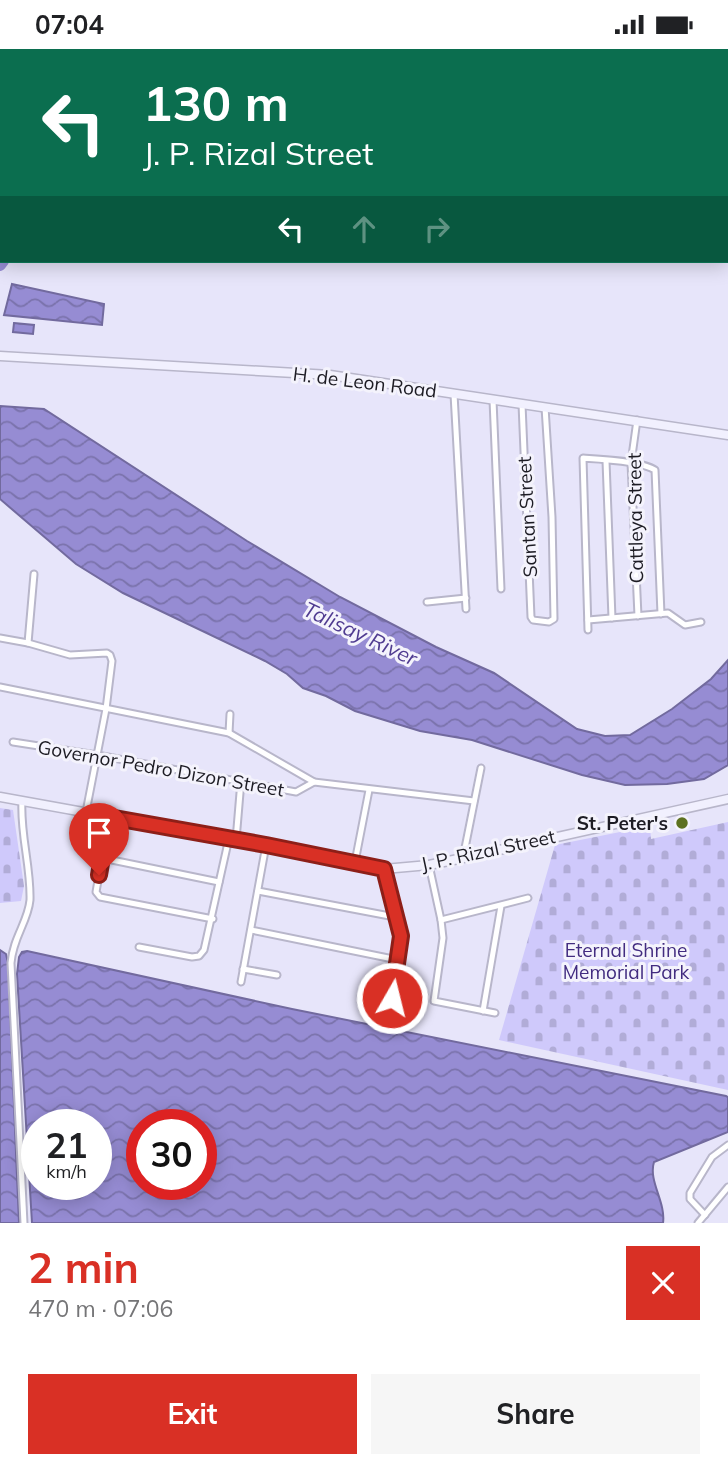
<!DOCTYPE html>
<html lang="en">
<head>
<meta charset="utf-8">
<style>
  body { margin:0; font-family:Mulish,sans-serif; background:#f6f6f6; color:#202124; height:100vh; display:flex; flex-direction:column; font-size:26px; white-space:nowrap }
  * { box-sizing:border-box; margin:0 }
  p { font-size:23px; color:#757577 }
  .icon { flex:none; width:38px; height:38px; fill:none; stroke:currentColor; stroke-width:2; stroke-linecap:round; stroke-linejoin:round }
  .map { position:relative; height:1174px; overflow:hidden }
  .details { display:flex; flex-direction:column; background:#fff; flex:1 }
  .details>* { flex:none }
  .top-card { position:absolute; left:0px; top:0px; width:728px; height:214px; box-shadow:0 4px 18px #0003; background:#0b6e4f; color:#fff; overflow:hidden }
  .speed { position:absolute; left:21px; top:1060px; display:flex; gap:14px; font-size:35px; font-weight:700; text-align:center }
  .speed>* { display:grid; place-content:center; width:91px; height:91px; border-radius:50%; background:#fff; box-shadow:0 4px 18px #0003; line-height:1 }
  .speed small { font-size:18px; font-weight:400 }
  .speed .limit { border:10px solid #d22; background:#fff; color:#111 }
  .pin { position:absolute; display:grid; place-items:center; width:60px; height:60px; color:#fff; margin:-72px -30px; border-radius:50% 50% 50% 0; rotate:-45deg; box-shadow:0 0 7px #0007 }
  .pin .icon { rotate:45deg }
  .me { position:absolute; width:77px; margin:-38px; rotate:8deg; stroke-linejoin:round; filter:drop-shadow(0 0 5px #0008) }
  .turn { display:flex; align-items:center; gap:24px; height:147px; padding:0 28px; font-size:32px }
  .turn .icon { width:91px; height:91px; stroke-width:2.5 }
  .turn b { display:block; font-size:49px; line-height:60px }
  .lanes { display:flex; align-items:center; height:66px; padding:0 28px; background:#0003; justify-content:center; gap:35px; direction:ltr }
  .lanes .off { opacity:.35 }
  .round { display:grid; place-items:center; flex:none; width:74px; height:74px; border-radius:0px; background:#f6f6f6 }
  .summary { display:flex; align-items:center; justify-content:space-between; height:119px; padding:0 28px }
  h1 { font-size:42px; font-weight:700; line-height:52px; color:#d93025 }
  .action { display:flex; gap:14px; margin-top:auto; padding:14px 28px }
  .action a { flex:1; height:80px; border-radius:0px; background:#d93025; color:#fff; font-size:28px; font-weight:700; line-height:80px; text-align:center }
  .action a+a { background:#f6f6f6; color:#202124 }
  .status { display:flex; justify-content:space-between; align-items:center; height:49px; padding:0 35px; background:#fff; direction:ltr }
  .status svg { height:19px; fill:currentColor }
  .map>svg:first-child { display:block }
</style>
</head>
<body>
<div class="status"><b>07:04</b><svg viewBox="0 0 49 12"><path d="M0 12V9h3v3zM5 12V6h3v6zM10 12V3h3v9zM15 12V0h3v12zM26 1h20v11H26zM47 4h2v5h-2z"/></svg></div>
<div class="map">
<svg width="728" height="1174" viewBox="0 0 728 1174">
  <defs>
    <pattern id="cemetery-stones" width="16" height="16" patternUnits="userSpaceOnUse" patternTransform="scale(1.75)"><rect width="16" height="16" fill="#cfc9fb"/><path d="M2 7V4a2 2 0 0 1 4 0v3zM10 15v-3a2 2 0 0 1 4 0v3z" fill="#b1acd7"/></pattern>
    <pattern id="water-waves" width="16" height="10" patternUnits="userSpaceOnUse" patternTransform="scale(1.75)"><rect width="16" height="10" fill="#968cd3"/><path d="M0 5q4-4 8 0t8 0" fill="none" stroke="#7a72ab"/></pattern>
  </defs>
  <rect width="100%" height="100%" fill="#e7e5fa"/>
  <!-- cemetery -->
  <g fill="url(#cemetery-stones)">
    <path d="M0 759 13 761 24 837 21 852 0 854Z"/>
    <path d="M728 773V1041L499 991 555 796 650 777 651 790Z"/>
  </g>
  <!-- water -->
  <g fill="url(#water-waves)" stroke="#726a9e" stroke-width="2" fill-rule="evenodd">
    <path d="M12 235 104 255 102 276 4 266Z"/>
    <path d="M14 274 34 276 33 285 13 283Z"/>
    <path d="M0 357 44 360 247 492 340 548 436 598 494 624 577 680 605 687 630 686 672 660 711 630 728 611V716L704 730 667 735 625 736 582 726 472 691 420 682 355 662 326 647 303 639 287 625 265 612 123 544 76 515 0 450Z"/>
    <path d="M0 901 6 905 8 914 19 1174H0Z"/>
    <path d="M27 902 292 960 726 1047 728 1048V1083L654 1113C648 1132 666 1153 663 1174H32L17 925 19 908 22 903ZM37 1076H96V1136H37ZM142 1076H201V1136H142Z"/>
  </g>
  <g fill="none" stroke-linecap="round" stroke-linejoin="round">
    <!-- river -->
    <g stroke="#968cd3" stroke-width="12">
      <path d="M153 2V0"/>
      <path d="M0 99 2 96"/>
      <path d="M0 130 2 132"/>
      <path d="M0 216 3 212"/>
    </g>
    <defs>
      <g id="street">
        <path d="M120 2 121 0"/>
        <path d="M0 48H2"/>
        <path d="M454 345 466 560"/>
        <path d="M493 351 501 540"/>
        <path d="M522 355 531 568 533 571 549 573 554 570 552 468 545 358"/>
        <path d="M637 371 631 414 638 567"/>
        <path d="M606 412 612 569"/>
        <path d="M427 553 466 549"/>
        <path d="M588 571 668 564 685 576 701 573"/>
        <path d="M588 581 583 409C600 410 642 412 655 421L661 565"/>
        <path d="M0 589 28 594 70 606 107 604 110 606 112 612 106 660 86 763"/>
        <path d="M28 594 34 525"/>
        <path d="M0 638 229 684 314 733"/>
        <path d="M229 684 230 665"/>
        <path d="M13 693 97 706 296 743 314 733 474 752"/>
        <path d="M22 752C20 785 31 818 30 851 28 873 13 888 11 914L24 1174"/>
        <path d="M109 768 96 843 100 848 213 870"/>
        <path d="M236 791 241 732"/>
        <path d="M102 809 219 833"/>
        <path d="M463 809 481 719"/>
        <path d="M355 813 369 741"/>
        <path d="M429 816 441 871 443 889 434 952 495 964"/>
        <path d="M384 820 401 887 392 949"/>
        <path d="M258 842 395 868"/>
        <path d="M441 871 528 849"/>
        <path d="M251 881 398 911"/>
        <path d="M139 898 192 908 199 907 204 901 229 789"/>
        <path d="M243 920 277 926"/>
        <path d="M241 933 266 796"/>
        <path d="M483 962 501 857"/>
        <path d="M705 1166 690 1150V1144L712 1108 728 1096"/>
        <path d="M698 1174 728 1138"/>
      </g>
      <g id="secondary">
        <path d="M0 307 330 326 728 386"/>
        <path d="M0 748 266 796 384 820 429 816 463 809 728 750"/>
      </g>
    </defs>
    <!-- street casing -->
    <use href="#street" stroke="#b8b6ca" stroke-width="9"/>
    <!-- secondary casing -->
    <use href="#secondary" stroke="#b8b6ca" stroke-width="11"/>
    <!-- street -->
    <use href="#street" stroke="#fff" stroke-width="5"/>
    <!-- secondary -->
    <use href="#secondary" stroke="#f1f0fe" stroke-width="8"/>
  </g>
  <g fill="none" stroke-linecap="round" stroke-linejoin="round">
    <defs>
      <path id="route" d="M99 826 109 768 266 796 384 820 401 887 392 949"/>
    </defs>
    <!-- route casing -->
    <use href="#route" stroke="#8d1f18" stroke-width="18"/>
    <!-- route -->
    <use href="#route" stroke="#d93025" stroke-width="12"/>
  </g>
  <!-- markers -->
  <circle fill="#5d7120" stroke="#f4f3fc" stroke-width="2.5" cx="682" cy="774" r="7"/>
  <g text-anchor="middle" stroke-width="6" stroke-linejoin="round" paint-order="stroke">
    <!-- street labels -->
    <g font-size="19" fill="#1d1c24" stroke="#f4f3fc">
      <text transform="translate(365 333) rotate(7)" y="7">H. de Leon Road</text>
      <text transform="translate(527 468) rotate(-93)" y="7">Santan Street</text>
      <text transform="translate(635 469) rotate(-91)" y="7">Cattleya Street</text>
      <text transform="translate(161 719) rotate(10)" y="7">Governor Pedro Dizon Street</text>
      <text transform="translate(488 801) rotate(-12)" y="7">J. P. Rizal Street</text>
    </g>
    <!-- poi labels -->
    <g font-size="19" font-weight="bold" fill="#1d1c24" stroke="#f4f3fc" text-anchor="end">
      <text x="668" y="781">St. Peter's</text>
    </g>
    <!-- park labels -->
    <g font-size="19" fill="#422c80" stroke="#f4f3fc">
      <text x="626" y="908">Eternal Shrine<tspan x="626" dy="22">Memorial Park</tspan></text>
    </g>
    <!-- water labels -->
    <g font-size="21" font-style="italic" fill="#503c91" stroke="#f4f3fc">
      <text transform="translate(360 585) rotate(25)" y="7">Talisay River</text>
    </g>
  </g>
</svg>
<div class="speed"><div>21<small>km/h</small></div><div class="limit">30</div></div>
<div class="pin" style="left:99px;top:826px;background:#d93025"><svg class="icon" aria-label="arrive" viewBox="0 0 24 24"><path d="M6 21V4h12l-3 4 3 4H6"/></svg></div>
<svg class="me" style="left:392px;top:949px" viewBox="-20 -20 40 40"><circle r="17" fill="#d93025" stroke="#fff" stroke-width="3"/><path d="M0-11L8 9 0 5-8 9z" fill="#fff"/></svg>
<div class="top-card">
<div class="turn"><svg class="icon" aria-label="left" viewBox="0 0 24 24"><path d="M17 20v-9H6M10 6l-5 5 5 5"/></svg><div><b>130 m</b>J. P. Rizal Street</div></div>
<div class="lanes"><svg class="icon" aria-label="left" viewBox="0 0 24 24"><path d="M17 20v-9H6M10 6l-5 5 5 5"/></svg><svg class="icon off" aria-label="ahead" viewBox="0 0 24 24"><path d="M12 20V5M6 11l6-6 6 6"/></svg><svg class="icon off" aria-label="right" viewBox="0 0 24 24"><path d="M7 20v-9h11M14 6l5 5-5 5"/></svg></div>
</div>
</div>
<section class="details">
<div class="summary"><div><h1>2 min</h1><p>470 m · 07:06</p></div><a class="round" style="background:#d93025;color:#fff"><svg class="icon" aria-label="close" viewBox="0 0 24 24"><path d="M6 6l12 12M18 6L6 18"/></svg></a></div>
<div class="action"><a>Exit</a><a>Share</a></div>
</section>
</body>
</html>
